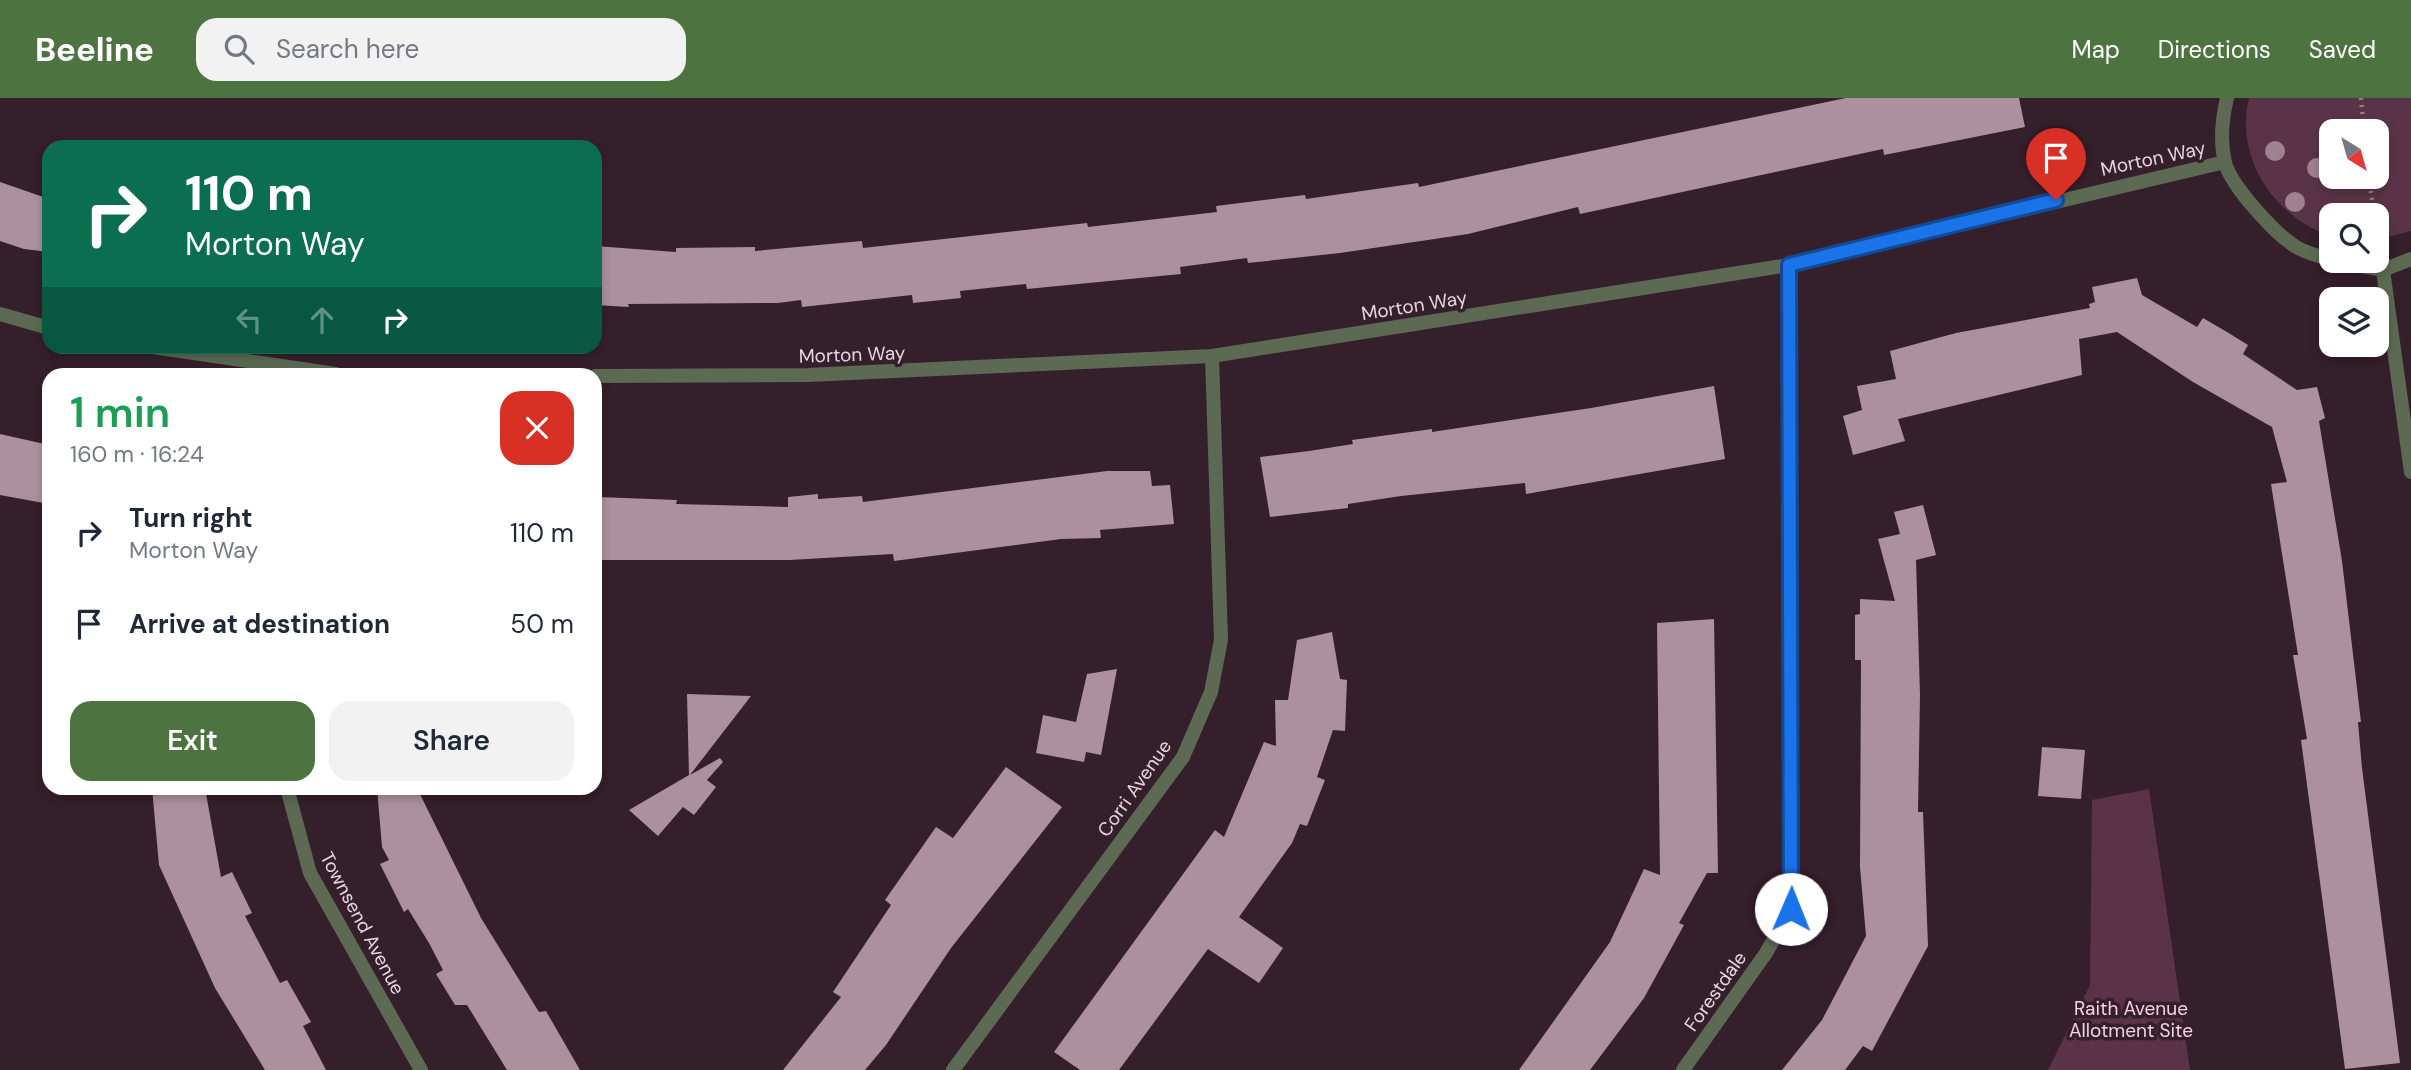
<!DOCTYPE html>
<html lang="en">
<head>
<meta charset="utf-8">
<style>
  body { margin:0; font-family:"DM Sans",sans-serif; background:#f2f2f3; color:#1f2937; height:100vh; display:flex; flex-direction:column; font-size:26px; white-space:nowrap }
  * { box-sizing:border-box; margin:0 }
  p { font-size:23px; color:#747a83 }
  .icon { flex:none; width:38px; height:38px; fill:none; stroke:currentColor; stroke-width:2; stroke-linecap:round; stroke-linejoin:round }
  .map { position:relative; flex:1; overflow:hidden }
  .side { position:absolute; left:42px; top:270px; width:560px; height:427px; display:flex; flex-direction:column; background:#fff; border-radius:21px; box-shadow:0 4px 10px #0003 }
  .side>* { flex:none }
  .banner { position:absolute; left:42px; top:42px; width:560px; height:214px; border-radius:21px; box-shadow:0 4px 10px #0003; background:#0b6e4f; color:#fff; overflow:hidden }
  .needle { width:46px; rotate:143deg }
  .controls { position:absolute; left:2319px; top:21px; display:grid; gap:14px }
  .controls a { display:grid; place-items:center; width:70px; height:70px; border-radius:14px; background:#fff; box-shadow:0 4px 10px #0003; font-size:35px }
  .pin { position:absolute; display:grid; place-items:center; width:60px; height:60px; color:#fff; margin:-72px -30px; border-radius:50% 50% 50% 0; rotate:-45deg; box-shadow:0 0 7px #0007 }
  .pin .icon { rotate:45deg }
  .me { position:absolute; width:77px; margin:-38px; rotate:1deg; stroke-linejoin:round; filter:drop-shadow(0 0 5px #0008) }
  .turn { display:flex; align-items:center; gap:24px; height:147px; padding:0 28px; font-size:32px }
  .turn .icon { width:91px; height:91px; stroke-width:2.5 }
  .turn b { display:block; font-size:49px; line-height:60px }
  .lanes { display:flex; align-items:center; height:66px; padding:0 28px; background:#0003; justify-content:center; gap:35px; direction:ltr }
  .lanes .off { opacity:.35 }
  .round { display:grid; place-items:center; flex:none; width:74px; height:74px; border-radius:21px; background:#f2f2f3 }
  .head { display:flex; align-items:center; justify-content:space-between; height:119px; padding:0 28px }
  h1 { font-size:42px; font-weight:600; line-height:52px; color:#1e9e55 }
  .button { display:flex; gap:14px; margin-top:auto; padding:14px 28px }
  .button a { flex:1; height:80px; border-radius:21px; background:#4d7440; color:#fff; font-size:28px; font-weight:600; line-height:80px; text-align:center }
  .button a+a { background:#f2f2f3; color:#1f2937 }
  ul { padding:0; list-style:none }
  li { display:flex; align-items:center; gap:21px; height:91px; padding:0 28px }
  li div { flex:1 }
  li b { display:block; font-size:26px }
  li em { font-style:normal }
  header { display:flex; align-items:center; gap:42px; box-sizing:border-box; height:98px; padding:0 35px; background:#4d7440; color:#fff }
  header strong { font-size:33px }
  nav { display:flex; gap:38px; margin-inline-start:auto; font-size:24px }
  .search { width:490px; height:63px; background:#f2f2f3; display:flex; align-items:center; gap:18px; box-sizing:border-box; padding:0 24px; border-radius:21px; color:#747a83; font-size:26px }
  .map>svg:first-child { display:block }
</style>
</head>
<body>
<header>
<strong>Beeline</strong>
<div class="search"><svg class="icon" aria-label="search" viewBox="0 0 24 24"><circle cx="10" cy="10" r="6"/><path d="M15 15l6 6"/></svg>Search here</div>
<nav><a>Map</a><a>Directions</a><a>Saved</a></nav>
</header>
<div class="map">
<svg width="2411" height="972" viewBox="0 0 2411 972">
  <rect width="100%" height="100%" fill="#351f2a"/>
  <!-- green -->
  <g fill="#5b3348" fill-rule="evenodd">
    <path d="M2249 0H2411V133L2377 142 2376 117H2331V138C2275 120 2234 60 2249 0ZM2331 33H2376V79H2331Z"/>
    <path d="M2149 691 2190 972H2048L2090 887 2092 702Z"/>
  </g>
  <!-- building -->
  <g fill="#ac909d">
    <path d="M1846 0H2019L2025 29 1884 57 1883 51 1580 116 1578 109 1468 136 1340 155 1248 165 1247 160 1180 169 1181 176 1027 191 1026 186 960 193 961 200 913 205 912 197 802 209 801 202 778 205 628 206 629 209 595 207V148L676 154V150L755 149V153L862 143 863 150 1087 125 1088 129 1217 114 1216 108 1305 97 1306 101 1418 85 1419 89Z"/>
    <path d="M0 84 49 101V154L24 151 0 143Z"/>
    <path d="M2137 180 2142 197 2197 229 2203 220 2227 234 2248 247 2243 256 2297 292 2317 289 2325 320 2319 323 2342 463 2361 624H2358L2362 670 2400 965 2345 971 2301 642 2307 641 2293 557H2298L2271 386 2287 384 2272 329 2193 284 2117 234 2079 241 2082 277 1898 321 1905 343 1853 357 1843 318 1862 312 1857 288 1896 281 1890 253 1956 235 2090 210 2089 206 2095 204 2092 189Z"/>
    <path d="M1714 288 1725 361 1526 396 1525 385 1401 398 1348 406V410L1270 419 1260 359 1309 353 1353 346 1352 342 1432 331V334L1591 310Z"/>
    <path d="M0 336 49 347V406L0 397Z"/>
    <path d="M1107 373H1150L1152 388 1170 387 1174 426 1100 432 1101 440 1061 441 894 463 893 456 790 462H595L598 399 677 402 676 406 788 409V399L818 396V401L862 398 863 404Z"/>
    <path d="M1923 407 1936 457 1916 462 1920 597 1918 714H1923L1928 848 1872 953 1863 948 1845 972H1782L1822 922 1866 838 1860 769 1861 562H1855V517L1860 516V501L1895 503 1878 441 1900 436 1894 414Z"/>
    <path d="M1714 521 1718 775H1707L1679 825 1684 827 1644 900 1590 972H1519L1610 844 1644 771 1660 777 1657 525Z"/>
    <path d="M1332 534 1340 581 1347 582 1345 633 1333 632 1317 679 1325 682 1307 728 1300 726 1292 745 1239 819 1283 850 1259 885 1208 851 1119 972H1080L1054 954 1215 732 1224 739 1264 644 1276 648 1275 602H1288L1297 542Z"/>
    <path d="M1117 571 1101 657 1086 654 1084 664 1036 655 1043 617 1076 624 1087 576Z"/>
    <path d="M687 596 751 598 690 677 720 660 723 664 707 682 716 689 694 717 683 709 658 738 629 712 689 677Z"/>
    <path d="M2042 649 2085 652 2081 701 2038 698Z"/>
    <path d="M1006 669 1062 709 951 850 886 947 865 972H783L841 899 833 894 891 807 885 802 936 729 953 740Z"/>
    <path d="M152 690H205L221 779 232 774 252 815 245 818 280 885 287 882 311 924 303 928 326 972H265L215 890 159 767Z"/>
    <path d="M377 690H417L481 820 539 914 546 913 580 972H507L467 907H455L436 876 443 872 429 845 408 811 404 814 380 766 389 762 382 749Z"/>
  </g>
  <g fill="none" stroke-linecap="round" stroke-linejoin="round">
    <!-- path -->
    <g stroke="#928089" stroke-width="4.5" stroke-dasharray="2 5" stroke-linecap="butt">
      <path d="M2361 0 2364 33"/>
      <path d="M2369 79 2374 117"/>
      <path d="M2376 122 2387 143"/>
    </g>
    <!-- minor -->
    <g stroke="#5c6a53" stroke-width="14">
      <path d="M2383 172 2411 374"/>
      <path d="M287 690 310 775 421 972"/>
      <path d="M953 972 1183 659 1211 594 1221 542 1212 258"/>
      <path d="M1683 972 1766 855 1791 811 1789 167"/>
    </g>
    <!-- tertiary -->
    <g stroke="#5c6a53" stroke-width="14">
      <path d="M2227 0C2222 21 2220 44 2225 65 2232 89 2278 140 2300 151 2309 156 2321 158 2331 162"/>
      <path d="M2334 163 2383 172 2411 161"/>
      <path d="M0 216 49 230"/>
      <path d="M146 248 336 276"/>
      <path d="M595 278 808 277 1212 258 1789 167 2225 64"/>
    </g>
  </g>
  <!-- trees -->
  <g fill="#9f818f">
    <circle cx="2275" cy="53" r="10"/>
    <circle cx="2317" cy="70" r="10"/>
    <circle cx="2295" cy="104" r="10"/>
  </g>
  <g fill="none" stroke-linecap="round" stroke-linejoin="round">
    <defs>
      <path id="route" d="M1791 811 1789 167 2056 102"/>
    </defs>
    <!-- route casing -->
    <use href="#route" stroke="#114b97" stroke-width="18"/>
    <!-- route -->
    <use href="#route" stroke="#1a73e8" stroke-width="12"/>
  </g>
  <g text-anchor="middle" stroke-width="7" stroke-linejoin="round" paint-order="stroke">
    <!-- street labels -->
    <g font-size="19" fill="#e5d6dd" stroke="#351f2a">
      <text transform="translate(2153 60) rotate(-12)" y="7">Morton Way</text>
      <text transform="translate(1414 207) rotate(-9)" y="7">Morton Way</text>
      <text transform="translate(852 256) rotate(-2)" y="7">Morton Way</text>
      <text transform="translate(1134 690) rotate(-55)" y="7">Corri Avenue</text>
      <text transform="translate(363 825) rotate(62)" y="7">Townsend Avenue</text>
      <text transform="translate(1715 893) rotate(-55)" y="7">Forestdale</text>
    </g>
    <!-- park labels -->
    <g font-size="19" fill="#f6d1e2" stroke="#351f2a">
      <text x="2131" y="917">Raith Avenue<tspan x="2131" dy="22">Allotment Site</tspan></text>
    </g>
  </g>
</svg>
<div class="controls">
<a><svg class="needle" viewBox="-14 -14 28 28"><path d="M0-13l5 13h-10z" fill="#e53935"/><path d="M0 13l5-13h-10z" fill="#747a83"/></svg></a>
<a><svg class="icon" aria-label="search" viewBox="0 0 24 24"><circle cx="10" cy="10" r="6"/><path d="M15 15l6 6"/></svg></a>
<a><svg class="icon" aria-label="layers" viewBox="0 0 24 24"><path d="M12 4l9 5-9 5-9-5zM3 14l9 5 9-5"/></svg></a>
</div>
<div class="pin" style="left:2056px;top:102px;background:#d93025"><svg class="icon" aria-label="arrive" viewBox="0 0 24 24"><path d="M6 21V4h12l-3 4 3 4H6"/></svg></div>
<svg class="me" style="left:1791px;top:811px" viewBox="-20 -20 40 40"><circle r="19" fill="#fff"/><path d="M0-13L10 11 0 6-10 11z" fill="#1a73e8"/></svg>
<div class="banner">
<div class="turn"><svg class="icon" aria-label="right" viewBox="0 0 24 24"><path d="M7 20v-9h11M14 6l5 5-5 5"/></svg><div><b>110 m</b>Morton Way</div></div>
<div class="lanes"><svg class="icon off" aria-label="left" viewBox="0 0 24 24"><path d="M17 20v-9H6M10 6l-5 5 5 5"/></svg><svg class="icon off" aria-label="ahead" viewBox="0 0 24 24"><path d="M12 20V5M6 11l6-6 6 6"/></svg><svg class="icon" aria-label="right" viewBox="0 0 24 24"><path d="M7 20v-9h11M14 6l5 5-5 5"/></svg></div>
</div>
<section class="side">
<div class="head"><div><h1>1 min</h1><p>160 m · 16:24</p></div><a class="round" style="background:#d93025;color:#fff"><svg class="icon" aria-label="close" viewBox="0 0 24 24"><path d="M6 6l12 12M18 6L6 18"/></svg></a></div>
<ul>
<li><svg class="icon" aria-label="right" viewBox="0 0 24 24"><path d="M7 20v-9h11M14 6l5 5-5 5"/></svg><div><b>Turn right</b><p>Morton Way</p></div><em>110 m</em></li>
<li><svg class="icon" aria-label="arrive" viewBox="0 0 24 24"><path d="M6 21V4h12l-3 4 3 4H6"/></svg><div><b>Arrive at destination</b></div><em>50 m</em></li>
</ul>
<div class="button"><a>Exit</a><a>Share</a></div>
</section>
</div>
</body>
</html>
